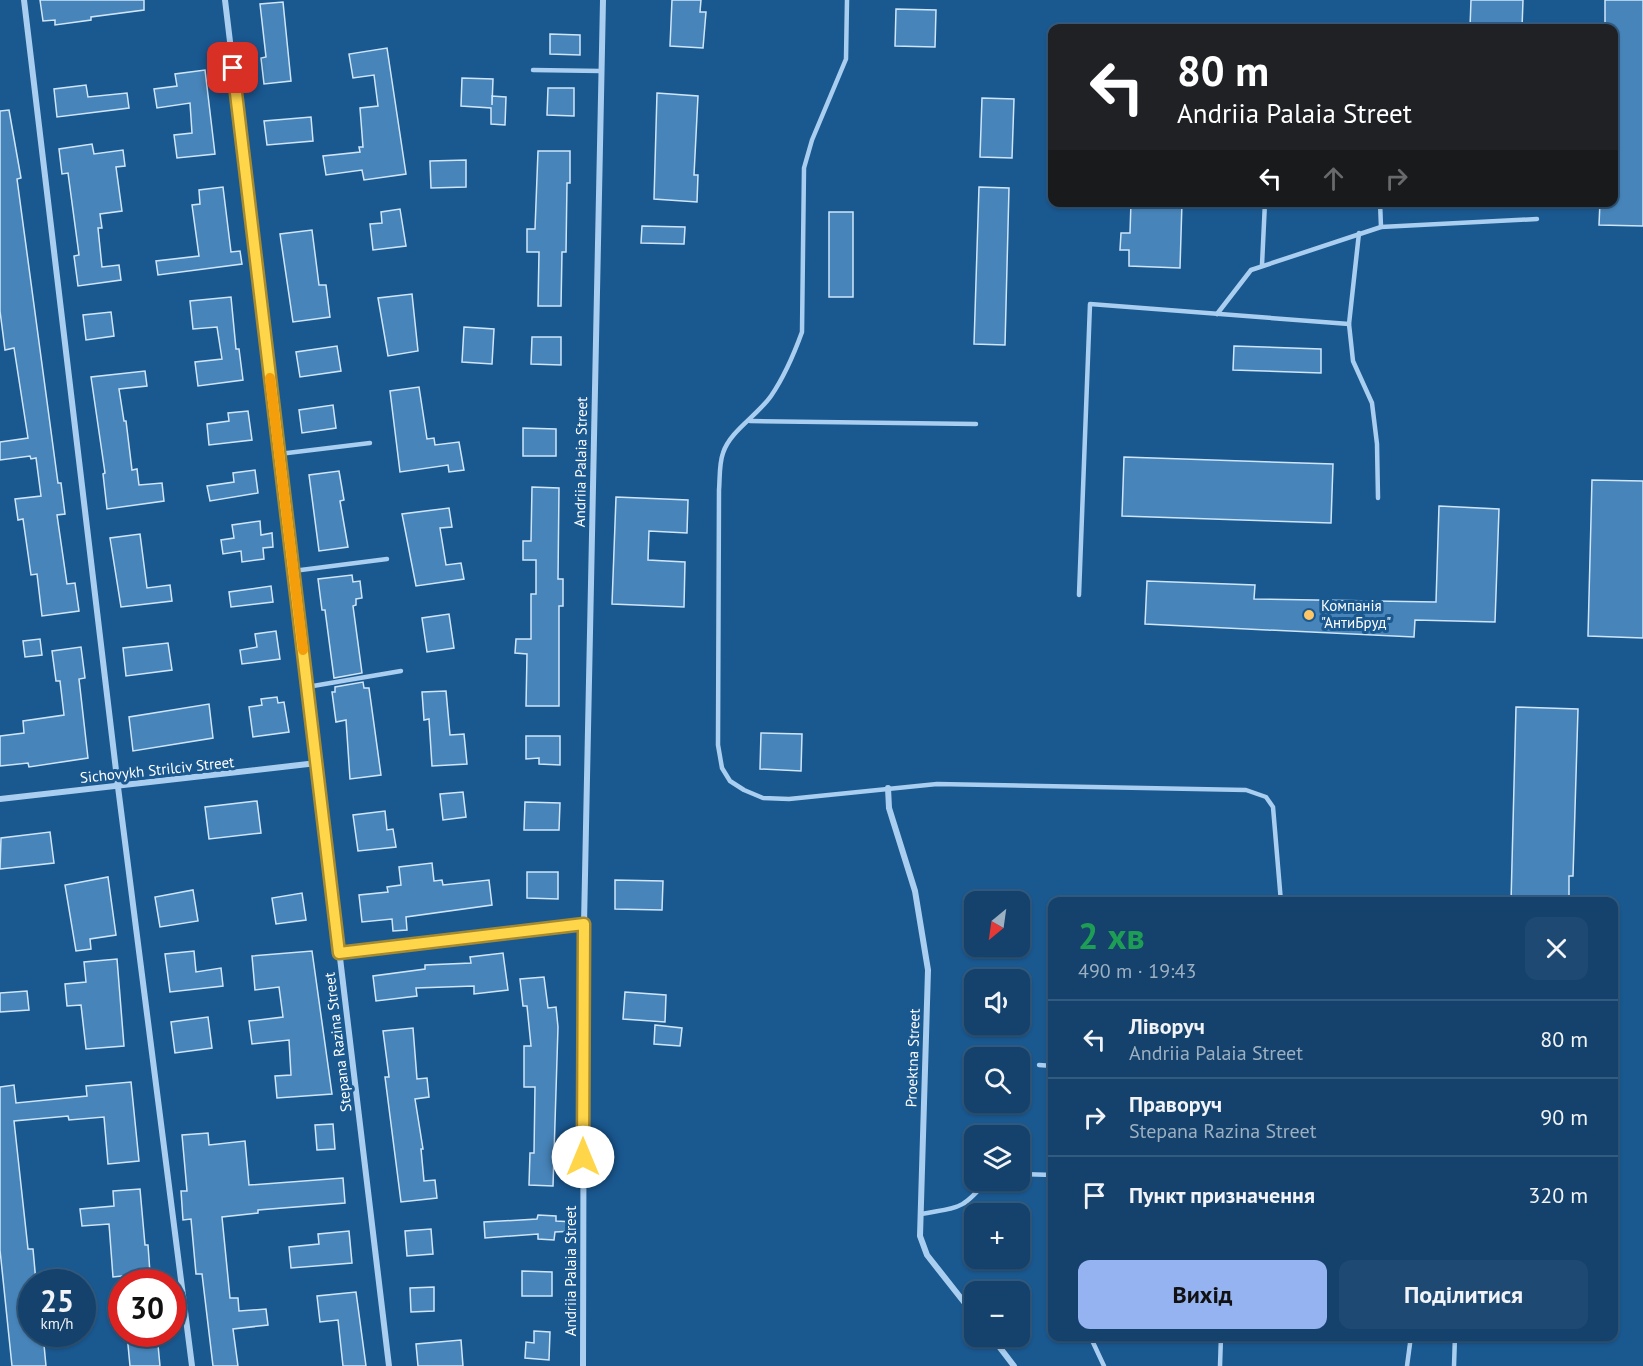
<!DOCTYPE html>
<html lang="uk">
<head>
<meta charset="utf-8">
<style>
  body { margin:0; font-family:"PT Sans",sans-serif; background:#1d4972; color:#f1f3f6; height:100vh; display:flex; flex-direction:column; font-size:22px; white-space:nowrap }
  * { box-sizing:border-box; margin:0 }
  p { font-size:20px; color:#9db0c2 }
  .icon { flex:none; width:33px; height:33px; fill:none; stroke:currentColor; stroke-width:2; stroke-linecap:round; stroke-linejoin:round }
  .map { position:relative; flex:1; overflow:hidden }
  .sheet { position:absolute; left:1048px; top:897px; width:570px; height:444px; display:flex; flex-direction:column; background:#14426c; border-radius:12px; box-shadow:0 2px 4px #0004,0 0 0 2px #335b7f }
  .sheet>* { flex:none }
  .hud { position:absolute; left:1048px; top:24px; width:570px; height:183px; border-radius:12px; box-shadow:0 2px 4px #0004,0 0 0 2px #335b7f; background:#202124; color:#fff; overflow:hidden }
  .needle { width:39px; rotate:209deg }
  .tools { position:absolute; left:964px; top:891px; display:grid; gap:12px }
  .tools a { display:grid; place-items:center; width:66px; height:66px; border-radius:12px; background:#14426c; box-shadow:0 2px 4px #0004,0 0 0 2px #335b7f; font-size:30px }
  .speed { position:absolute; left:18px; top:1269px; display:flex; gap:12px; font-size:30px; font-weight:700; text-align:center }
  .speed>* { display:grid; place-content:center; width:78px; height:78px; border-radius:50%; background:#14426c; box-shadow:0 2px 4px #0004,0 0 0 2px #335b7f; line-height:1 }
  .speed small { font-size:15px; font-weight:400 }
  .speed .limit { border:9px solid #d22; background:#fff; color:#111 }
  .pin { position:absolute; display:grid; place-items:center; width:51px; height:51px; color:#fff; margin:-26px; border-radius:12px; box-shadow:0 3px 9px #0006 }
  .me { position:absolute; width:66px; margin:-33px; rotate:0deg; stroke-linejoin:round; filter:drop-shadow(0 0 4px #0008) }
  .turn { display:flex; align-items:center; gap:21px; height:126px; padding:0 30px; font-size:27px }
  .turn .icon { width:78px; height:78px; stroke-width:2.5 }
  .turn b { display:block; font-size:42px; line-height:51px }
  .lanes { display:flex; align-items:center; height:57px; padding:0 30px; background:#0003; justify-content:center; gap:30px; direction:ltr }
  .lanes .off { opacity:.35 }
  .round { display:grid; place-items:center; flex:none; width:63px; height:63px; border-radius:12px; background:#1d4972 }
  .head { display:flex; align-items:center; justify-content:space-between; height:102px; padding:0 30px }
  h1 { font-size:36px; font-weight:800; line-height:45px; color:#1e9e55 }
  .cta { display:flex; gap:12px; margin-top:auto; padding:12px 30px }
  .cta a { flex:1; height:69px; border-radius:12px; background:#95b2f1; color:#111; font-size:24px; font-weight:800; line-height:69px; text-align:center }
  .cta a+a { background:#1d4972; color:#f1f3f6 }
  ul { padding:0; list-style:none }
  li { display:flex; align-items:center; gap:18px; height:78px; padding:0 30px; border-top:2px solid #335b7f }
  li div { flex:1 }
  li b { display:block; font-size:22px }
  li em { font-style:normal }
  .map>svg:first-child { display:block }
</style>
</head>
<body>
<div class="map">
<svg width="1643" height="1366" viewBox="0 0 1643 1366">
  <rect width="100%" height="100%" fill="#1a5890"/>
  <!-- building -->
  <g fill="#4784b9" stroke="#cfe6fa" stroke-width="1.5">
    <path d="M40 0H144V10L91 17V20L55 25V20L43 21Z"/>
    <path d="M672 0H701L700 12H706L703 48 670 46Z"/>
    <path d="M1471 0H1523L1522 28H1470Z"/>
    <path d="M1605 0H1643V226L1599 225 1600 202H1614V28H1605Z"/>
    <path d="M283 2 291 81 264 84 261 58 266 57 260 4Z"/>
    <path d="M896 9 936 10 935 47 895 46Z"/>
    <path d="M550 34 580 35V55L550 54Z"/>
    <path d="M387 48 406 174 364 180 362 170 326 175 323 156 360 152 359 147H363L360 108 378 106 374 75 353 78 349 54Z"/>
    <path d="M205 70 215 154 177 158 174 135 192 133 190 103 157 108 154 89 177 86 175 74Z"/>
    <path d="M462 78 493 79 492 105V96L506 97 505 125 491 124V108L461 106Z"/>
    <path d="M86 85 88 97 127 93 129 108 57 117 54 89Z"/>
    <path d="M548 88H574V116L547 115Z"/>
    <path d="M657 93 698 96 694 175H698L697 202 654 199Z"/>
    <path d="M982 98 1014 99 1012 158 980 157Z"/>
    <path d="M9 110 21 178 17 179 58 483H61L65 514 57 515 67 584 75 583 79 611 42 616 37 574 31 575 23 519 18 520 15 499 41 496 36 458 31 459 30 456 0 460V442L28 438 14 348 5 350 0 311V111Z"/>
    <path d="M311 117 313 141 267 145 264 121Z"/>
    <path d="M92 144 94 154 123 150 125 166 116 167 122 211 100 214 102 228H98L102 267 119 265 121 280 78 286 74 256 79 255 68 173 62 174 59 149Z"/>
    <path d="M538 151H570V183H567L566 252H562L561 306H538L539 252H527V229H535Z"/>
    <path d="M466 160V187L431 188 430 161Z"/>
    <path d="M223 187 231 252 240 251 242 264 158 275 156 261 199 256 192 205 200 204 199 190Z"/>
    <path d="M979 187 1009 188 1005 345 974 344Z"/>
    <path d="M1131 202H1182L1180 268 1129 266V250H1120L1121 233H1130Z"/>
    <path d="M400 209 406 246 373 250 370 224 382 223 381 212Z"/>
    <rect x="829" y="212" width="24" height="85"/>
    <path d="M642 226 685 227 684 244 641 243Z"/>
    <path d="M312 230 319 285H326L330 317 293 322 280 234Z"/>
    <path d="M412 294 418 351 388 356 378 298Z"/>
    <path d="M231 297 236 349H239L243 380 198 386 195 362 222 359 217 327 193 329 190 301Z"/>
    <path d="M111 312 114 336 86 340 83 315Z"/>
    <path d="M464 327 494 329 492 364 462 362Z"/>
    <path d="M532 337H561V365L531 364Z"/>
    <path d="M337 346 341 371 300 377 296 352Z"/>
    <path d="M1234 346 1321 349V373L1233 370Z"/>
    <path d="M145 371 147 386 119 389 124 421H126L132 470 137 469 139 485 162 483 164 501 107 509 103 474 105 473 91 377Z"/>
    <path d="M419 387 427 439 434 438 435 445 459 442 464 470 449 472 448 465 400 472 390 391Z"/>
    <path d="M333 405 336 428 302 433 299 410Z"/>
    <path d="M248 411 252 440 209 445 207 424 229 421 228 413Z"/>
    <path d="M523 428 556 429V456H523Z"/>
    <path d="M1124 457 1333 464 1331 523 1122 516Z"/>
    <path d="M255 470 258 493 210 501 207 486 234 482 233 473Z"/>
    <path d="M339 471 344 500 340 501 348 547 319 551 309 475Z"/>
    <path d="M1592 480 1643 481V638L1588 636Z"/>
    <path d="M532 487 559 488 558 579H563V606H559V706H526L527 654 515 653 516 639H531V594H536V560H523V541H531Z"/>
    <path d="M616 497 688 500 687 533 649 531 648 560 685 562 684 607 612 604Z"/>
    <path d="M1439 506 1499 509 1495 622 1415 620 1414 637 1145 624 1147 581 1255 585 1254 599 1436 602Z"/>
    <path d="M449 508 452 527 440 528 446 565 461 563 464 579 416 586 402 514Z"/>
    <path d="M260 521 261 535 272 533 273 547 263 548 264 559 242 562 241 551 223 554 221 540 234 538 232 525Z"/>
    <path d="M140 534 147 588 170 585 172 601 121 607 110 538Z"/>
    <path d="M352 575 353 582 360 581 362 598 356 599V605L353 606 362 673 334 678 325 610H322L318 579Z"/>
    <path d="M271 586 273 602 231 607 229 592Z"/>
    <path d="M449 614 454 648 427 652 422 618Z"/>
    <path d="M276 631 280 659 242 664 240 650 257 647 255 634Z"/>
    <path d="M40 639 42 655 25 657 23 641Z"/>
    <path d="M168 643 172 670 126 676 123 648Z"/>
    <path d="M81 647 85 678 79 679 88 758 29 767 28 763 0 766V736L24 733 23 721 64 715 60 681H56L52 651Z"/>
    <path d="M363 682 364 688H369L381 775 350 779 346 720 336 722 332 692H335V687Z"/>
    <path d="M446 691 450 735 464 734 467 764 432 766 429 719 424 720 422 692Z"/>
    <path d="M277 697 278 703 284 702 289 732 253 737 249 707 262 705 261 699Z"/>
    <path d="M209 704 213 738 133 751 129 717Z"/>
    <path d="M1516 707 1578 709 1573 876H1569V902H1511Z"/>
    <path d="M761 733 802 734 801 771 760 769Z"/>
    <path d="M526 736H560V765L539 764V758L526 759Z"/>
    <path d="M463 792 466 817 443 820 440 794Z"/>
    <path d="M257 801 261 833 209 839 205 807Z"/>
    <path d="M525 802 560 803 559 830H524Z"/>
    <path d="M385 811 387 830 393 829 396 847 358 851 353 815Z"/>
    <path d="M50 832 54 863 0 869 1 838Z"/>
    <path d="M432 863 434 881 442 880 443 885 489 880 492 905 406 917 407 930 393 931 392 919 362 922 359 895 388 892 387 887 401 885 399 867Z"/>
    <path d="M527 872H558V899L527 898Z"/>
    <path d="M108 877 116 935 90 939 91 949 76 951 65 885Z"/>
    <path d="M615 880 663 881 662 910 615 909Z"/>
    <path d="M193 890 198 921 160 927 155 897Z"/>
    <path d="M302 893 306 920 276 924 272 898Z"/>
    <path d="M194 951 196 972 221 968 223 986 170 992 165 954Z"/>
    <path d="M312 951 332 1094 277 1098 275 1076 291 1075 289 1040 252 1044 249 1021 283 1017 279 987 255 990 252 956Z"/>
    <path d="M503 953 508 990 474 994V986L416 988 417 996 376 1001 373 976 425 969V965L471 963 470 957Z"/>
    <path d="M117 959 124 1046 86 1049 81 1005 67 1006 65 984 86 982 84 962Z"/>
    <path d="M544 977 548 1008 556 1007 558 1027 553 1186 529 1185 530 1153H534L535 1087H524V1046H531L527 1006H523L520 979Z"/>
    <path d="M27 991 29 1010 0 1012V993Z"/>
    <path d="M625 992 666 995 665 1022 623 1019Z"/>
    <path d="M208 1017 212 1048 175 1053 171 1022Z"/>
    <path d="M655 1025 682 1028 680 1046 654 1044Z"/>
    <path d="M413 1028 417 1079 427 1078 429 1097 415 1099 423 1149H421L424 1181 435 1180 437 1198 401 1202 385 1077H389L383 1031Z"/>
    <path d="M131 1082 139 1161 108 1164 104 1117 69 1120 68 1116 14 1121 28 1249H33L36 1282H32V1334H43L46 1366H12L0 1250V1087L14 1085 16 1103 87 1096 86 1086Z"/>
    <path d="M333 1124 335 1149 317 1150 315 1125Z"/>
    <path d="M208 1133 209 1145 245 1141 249 1185 343 1178 345 1203 258 1210V1213L222 1217 230 1298H238L239 1311 266 1309 268 1325 233 1329 238 1366H213L202 1274H196L191 1219 183 1220 181 1191H187L182 1135Z"/>
    <path d="M140 1189 145 1245H148L150 1273 113 1277 109 1224 82 1226 80 1209 114 1206 113 1191Z"/>
    <path d="M538 1215 556 1216V1221L575 1222V1231L555 1232 554 1240 538 1239V1234L485 1238 484 1222 537 1219Z"/>
    <path d="M431 1229 433 1254 407 1256 405 1231Z"/>
    <path d="M349 1231 352 1263 291 1268 289 1247 319 1244 318 1234Z"/>
    <path d="M522 1271 552 1272V1296H522Z"/>
    <path d="M434 1287V1311L411 1312 410 1288Z"/>
    <path d="M356 1292 366 1366H343L338 1320 320 1322 317 1296Z"/>
    <path d="M534 1331 550 1332 549 1360 525 1358 526 1342 534 1343Z"/>
    <path d="M127 1334H157L160 1366H130Z"/>
    <path d="M461 1340 463 1366H418L416 1344Z"/>
  </g>
  <g fill="none" stroke-linecap="round" stroke-linejoin="round">
    <!-- lane -->
    <g stroke="#a9ceef" stroke-width="4.5">
      <path d="M847 0 846 59 812 140 804 168 802 332C794 354 784 377 771 396 757 416 730 431 723 453 719 464 720 478 719 490L718 745 722 768 730 781 744 790 763 798 789 799 937 784 1246 790 1266 797 1273 807 1281 902"/>
      <path d="M533 70 601 71"/>
      <path d="M1380 202 1381 227"/>
      <path d="M1359 233 1349 324 1353 361 1372 403 1377 444 1378 498"/>
      <path d="M1262 265 1265 202"/>
      <path d="M1217 314 1251 270 1381 227 1537 219"/>
      <path d="M750 421 976 424"/>
      <path d="M279 454 370 443"/>
      <path d="M293 571 387 559"/>
      <path d="M1079 595 1090 304 1349 324"/>
      <path d="M307 687 401 671"/>
      <path d="M1039 1065 1053 1066"/>
      <path d="M1020 1174 1053 1175"/>
      <path d="M921 1214C958 1207 962 1211 987 1180"/>
      <path d="M1090 1336 1104 1366"/>
      <path d="M1220 1366 1221 1336"/>
      <path d="M1407 1366 1411 1336"/>
      <path d="M1454 1366 1455 1336"/>
    </g>
    <!-- street -->
    <g stroke="#a9ceef" stroke-width="6">
      <path d="M24 0 118 787 192 1366"/>
      <path d="M225 0 389 1366"/>
      <path d="M888 788 889 808 915 891 928 970 920 1236 927 1255 975 1316"/>
      <path d="M0 799 317 763"/>
      <path d="M339 953 584 924"/>
      <path d="M991 1336 1014 1366"/>
      <path d="M583 1366 584 924 603 0"/>
    </g>
  </g>
  <g fill="none" stroke-linecap="round" stroke-linejoin="round">
    <defs>
      <path id="route" d="M233 68 339 953 584 924 583 1157"/>
    </defs>
    <!-- route casing -->
    <use href="#route" stroke="#a68a30" stroke-width="15"/>
    <!-- route -->
    <use href="#route" stroke="#ffd54a" stroke-width="10"/>
    <!-- slow -->
    <path stroke="#f59e0b" stroke-width="10" d="M270 378 303 650"/>
  </g>
  <!-- markers -->
  <circle fill="#ffc666" stroke="#1a5890" stroke-width="2" cx="1309" cy="615" r="6"/>
  <g text-anchor="middle" stroke-width="6" stroke-linejoin="round" paint-order="stroke">
    <!-- street labels -->
    <g font-size="15" fill="#fff" stroke="#1a5890">
      <text transform="translate(581 462) rotate(-89)" y="5">Andriia Palaia Street</text>
      <text transform="translate(157 770) rotate(-6)" y="5">Sichovykh Strilciv Street</text>
      <text transform="translate(338 1042) rotate(-97)" y="5">Stepana Razina Street</text>
      <text transform="translate(913 1058) rotate(-88)" y="5">Proektna Street</text>
      <text transform="translate(571 1271) rotate(-90)" y="5">Andriia Palaia Street</text>
    </g>
    <!-- poi labels -->
    <g font-size="15" fill="#fff" stroke="#1a5890" text-anchor="start">
      <text x="1321" y="611">Компанія<tspan x="1321" dy="17">"АнтиБруд"</tspan></text>
    </g>
  </g>
</svg>
<div class="tools">
<a><svg class="needle" viewBox="-14 -14 28 28"><path d="M0-13l5 13h-10z" fill="#e53935"/><path d="M0 13l5-13h-10z" fill="#9db0c2"/></svg></a>
<a><svg class="icon" aria-label="sound" viewBox="0 0 24 24"><path d="M4 9h4l5-4v14l-5-4H4zM17 9q2 3 0 6"/></svg></a>
<a><svg class="icon" aria-label="search" viewBox="0 0 24 24"><circle cx="10" cy="10" r="6"/><path d="M15 15l6 6"/></svg></a>
<a><svg class="icon" aria-label="layers" viewBox="0 0 24 24"><path d="M12 4l9 5-9 5-9-5zM3 14l9 5 9-5"/></svg></a>
<a>+</a>
<a>−</a>
</div>
<div class="speed"><div>25<small>km/h</small></div><div class="limit">30</div></div>
<div class="pin" style="left:233px;top:68px;background:#d93025"><svg class="icon" aria-label="arrive" viewBox="0 0 24 24"><path d="M6 21V4h12l-3 4 3 4H6"/></svg></div>
<svg class="me" style="left:583px;top:1157px" viewBox="-20 -20 40 40"><circle r="19" fill="#fff"/><path d="M0-13L10 11 0 6-10 11z" fill="#ffd54a"/></svg>
<div class="hud">
<div class="turn"><svg class="icon" aria-label="left" viewBox="0 0 24 24"><path d="M17 20v-9H6M10 6l-5 5 5 5"/></svg><div><b>80 m</b>Andriia Palaia Street</div></div>
<div class="lanes"><svg class="icon" aria-label="left" viewBox="0 0 24 24"><path d="M17 20v-9H6M10 6l-5 5 5 5"/></svg><svg class="icon off" aria-label="ahead" viewBox="0 0 24 24"><path d="M12 20V5M6 11l6-6 6 6"/></svg><svg class="icon off" aria-label="right" viewBox="0 0 24 24"><path d="M7 20v-9h11M14 6l5 5-5 5"/></svg></div>
</div>
<section class="sheet">
<div class="head"><div><h1>2 хв</h1><p>490 m · 19:43</p></div><a class="round"><svg class="icon" aria-label="close" viewBox="0 0 24 24"><path d="M6 6l12 12M18 6L6 18"/></svg></a></div>
<ul>
<li><svg class="icon" aria-label="left" viewBox="0 0 24 24"><path d="M17 20v-9H6M10 6l-5 5 5 5"/></svg><div><b>Ліворуч</b><p>Andriia Palaia Street</p></div><em>80 m</em></li>
<li><svg class="icon" aria-label="right" viewBox="0 0 24 24"><path d="M7 20v-9h11M14 6l5 5-5 5"/></svg><div><b>Праворуч</b><p>Stepana Razina Street</p></div><em>90 m</em></li>
<li><svg class="icon" aria-label="arrive" viewBox="0 0 24 24"><path d="M6 21V4h12l-3 4 3 4H6"/></svg><div><b>Пункт призначення</b></div><em>320 m</em></li>
</ul>
<div class="cta"><a>Вихід</a><a>Поділитися</a></div>
</section>
</div>
</body>
</html>
